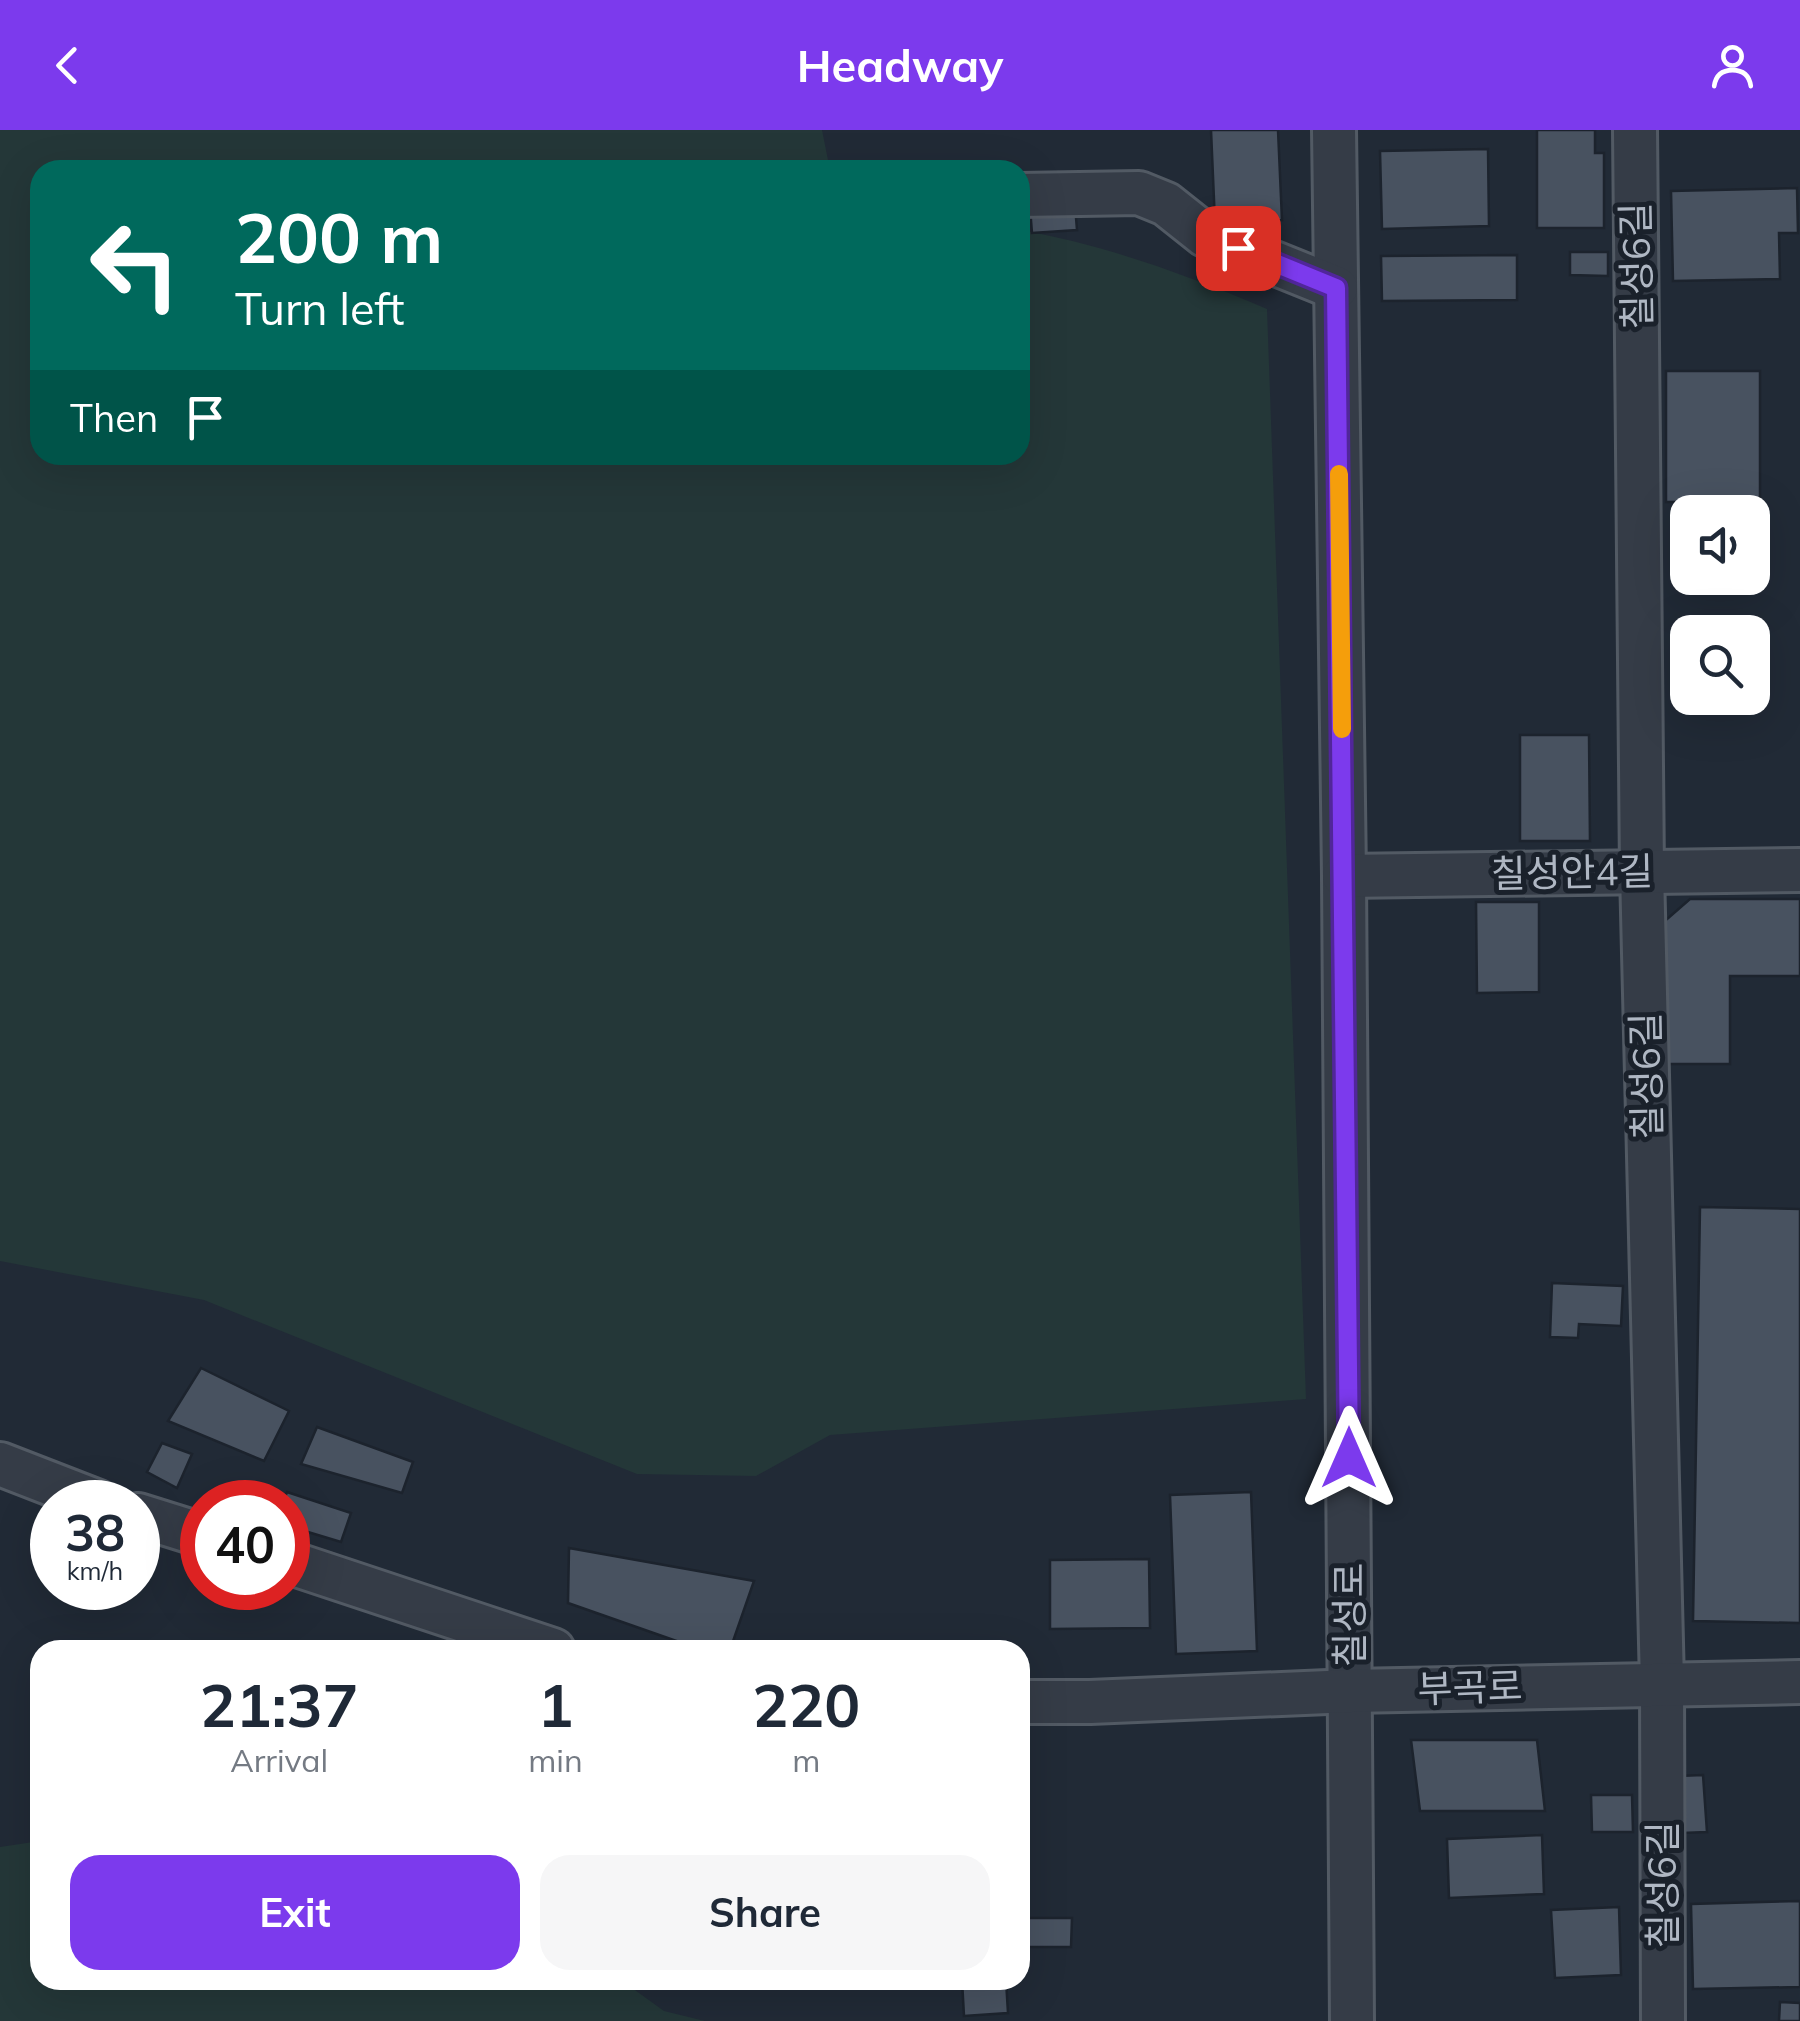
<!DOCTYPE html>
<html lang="en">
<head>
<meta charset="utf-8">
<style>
  body { margin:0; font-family:Mulish,"Noto Sans KR",sans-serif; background:#f6f6f7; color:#1f2937; height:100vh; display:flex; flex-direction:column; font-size:38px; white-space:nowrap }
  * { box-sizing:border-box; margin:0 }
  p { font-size:32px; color:#747a83 }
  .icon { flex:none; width:55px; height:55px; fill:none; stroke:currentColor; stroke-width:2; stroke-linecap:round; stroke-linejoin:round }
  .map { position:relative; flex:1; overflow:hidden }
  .panel { position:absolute; left:30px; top:1510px; width:1000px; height:350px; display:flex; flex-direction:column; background:#fff; border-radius:30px; box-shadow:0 10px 40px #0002 }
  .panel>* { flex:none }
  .guide { position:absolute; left:30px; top:30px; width:1000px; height:305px; border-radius:30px; box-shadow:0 10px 40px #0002; background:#00695c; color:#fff; overflow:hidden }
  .controls { position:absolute; left:1670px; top:365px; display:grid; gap:20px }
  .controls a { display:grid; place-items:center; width:100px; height:100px; border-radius:20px; background:#fff; box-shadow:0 10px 40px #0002; font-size:50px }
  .speed { position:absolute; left:30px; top:1350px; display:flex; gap:20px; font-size:50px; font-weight:700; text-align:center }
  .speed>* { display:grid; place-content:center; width:130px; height:130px; border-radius:50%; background:#fff; box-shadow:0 10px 40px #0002; line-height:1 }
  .speed small { font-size:25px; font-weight:400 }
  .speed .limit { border:15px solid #d22; background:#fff; color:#111 }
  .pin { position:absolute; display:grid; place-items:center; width:85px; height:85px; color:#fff; margin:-42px; border-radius:20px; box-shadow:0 5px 15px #0006 }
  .me { position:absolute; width:110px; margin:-55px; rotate:0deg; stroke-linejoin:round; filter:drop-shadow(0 0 8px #0008) }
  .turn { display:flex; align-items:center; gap:35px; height:210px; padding:0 40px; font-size:45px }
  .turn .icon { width:130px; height:130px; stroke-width:2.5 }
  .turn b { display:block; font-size:70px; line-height:85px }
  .then { display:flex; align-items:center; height:95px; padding:0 40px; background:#0003; gap:20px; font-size:38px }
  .eta { display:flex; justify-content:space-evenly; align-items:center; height:170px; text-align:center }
  .eta b { font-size:60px; font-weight:700; line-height:70px }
  .action { display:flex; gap:20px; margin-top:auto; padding:20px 40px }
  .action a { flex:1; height:115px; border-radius:30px; background:#7c3aed; color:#fff; font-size:40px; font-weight:700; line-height:115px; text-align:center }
  .action a+a { background:#f6f6f7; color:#1f2937 }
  header { display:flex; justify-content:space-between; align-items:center; height:130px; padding:0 40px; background:#7c3aed; color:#fff; font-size:45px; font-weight:700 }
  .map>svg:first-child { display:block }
</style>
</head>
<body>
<header><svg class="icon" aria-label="back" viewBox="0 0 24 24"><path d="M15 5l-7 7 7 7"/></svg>Headway<svg class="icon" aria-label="person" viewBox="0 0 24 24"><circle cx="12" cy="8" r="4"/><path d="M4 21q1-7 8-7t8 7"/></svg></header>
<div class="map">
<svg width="1800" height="1891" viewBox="0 0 1800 1891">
  <rect width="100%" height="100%" fill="#212a36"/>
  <!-- green -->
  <g fill="#243738">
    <path d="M0 0H822L830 40H40V325H1020V100C1106 115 1187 145 1267 179L1306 1269 830 1305 756 1346 637 1344 204 1170 0 1131Z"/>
    <path d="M40 1711V1850H621L664 1881 705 1891H0V1717Z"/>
  </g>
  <!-- building -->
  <g fill="#485260" stroke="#1c232d" stroke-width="2.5">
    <path d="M1211 0H1278L1282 90 1215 93Z"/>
    <path d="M1537 0H1595V23H1604V98H1537Z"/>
    <path d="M1488 19 1489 96 1382 99 1380 21Z"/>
    <path d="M1797 58 1798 103H1779L1780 149 1673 151 1671 61Z"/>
    <path d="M1075 75 1077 100 1032 103 1030 78Z"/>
    <path d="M1570 122H1608V146L1570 145Z"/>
    <path d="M1517 125V170L1382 171 1381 126Z"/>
    <rect x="1666" y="241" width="94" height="131"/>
    <path d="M1520 605H1589L1590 711H1520Z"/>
    <path d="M1690 769H1800V846H1730V934H1659V796Z"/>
    <path d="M1476 772H1539V862L1477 863Z"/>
    <path d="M1700 1077 1800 1079V1493L1693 1491Z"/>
    <path d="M1552 1153 1623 1156 1621 1196 1579 1194 1578 1208 1550 1207Z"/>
    <path d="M201 1238 289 1281 264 1331 168 1291Z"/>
    <path d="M317 1297 413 1332 402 1363 301 1334Z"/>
    <path d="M162 1313 192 1324 177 1358 147 1342Z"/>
    <path d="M287 1362 351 1383 341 1412 288 1396V1372H283Z"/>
    <path d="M1251 1362 1257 1521 1176 1524 1170 1365Z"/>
    <path d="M569 1418 754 1451 730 1520H702L568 1473Z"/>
    <path d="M1149 1429 1150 1498 1050 1499V1430Z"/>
    <path d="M1411 1610H1537L1545 1681H1420Z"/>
    <path d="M1703 1645 1707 1702 1682 1703 1678 1646Z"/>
    <path d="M1591 1665H1632L1633 1702H1592Z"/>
    <path d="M1542 1705 1544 1764 1449 1768 1447 1709Z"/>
    <path d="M1800 1771V1857L1693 1859 1691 1774Z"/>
    <path d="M1619 1777 1621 1845 1555 1848 1551 1780Z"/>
    <path d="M1020 1788H1072L1071 1817H1020Z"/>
    <path d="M962 1850H1006L1008 1883 964 1886Z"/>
    <path d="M1780 1872 1800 1873V1891H1779Z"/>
  </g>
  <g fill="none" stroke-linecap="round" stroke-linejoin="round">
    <defs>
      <g id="minor">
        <path d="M1334 0 1344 746 1352 1891"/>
        <path d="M1635 0 1642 742 1662 1553 1663 1891"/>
        <path d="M1020 65 1139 63 1166 74 1205 105 1336 158"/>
        <path d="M1344 746 1800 740"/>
        <path d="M0 1334 98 1372"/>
        <path d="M138 1385 202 1405"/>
        <path d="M288 1432 553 1520"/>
        <path d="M1020 1572H1090L1351 1561 1800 1552"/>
      </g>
    </defs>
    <!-- minor casing -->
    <use href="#minor" stroke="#525a64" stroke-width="48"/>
    <!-- minor -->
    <use href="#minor" stroke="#353c47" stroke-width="42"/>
  </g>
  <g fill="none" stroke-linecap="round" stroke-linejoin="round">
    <defs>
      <path id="route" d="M1238 118 1336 158 1349 1328"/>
    </defs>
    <!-- route casing -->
    <use href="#route" stroke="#51269a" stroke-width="25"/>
    <!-- route -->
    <use href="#route" stroke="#7c3aed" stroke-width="18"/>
    <!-- slow -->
    <path stroke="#f59e0b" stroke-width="18" d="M1339 344 1342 599"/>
  </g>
  <g text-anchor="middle" stroke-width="10" stroke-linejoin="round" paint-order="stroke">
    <!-- street labels -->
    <g font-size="38" fill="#afb7c3" stroke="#1a212b">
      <text transform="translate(1637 136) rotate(-91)" y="13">칠성6길</text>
      <text transform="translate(1572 743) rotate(-1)" y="13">칠성안4길</text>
      <text transform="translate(1647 946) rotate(-91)" y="13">칠성6길</text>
      <text transform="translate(1350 1485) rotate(-90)" y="13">칠성로</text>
      <text transform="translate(1470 1558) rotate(-2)" y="13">부곡로</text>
      <text transform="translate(1663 1755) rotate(-90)" y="13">칠성6길</text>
    </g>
  </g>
</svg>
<div class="controls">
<a><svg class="icon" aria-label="sound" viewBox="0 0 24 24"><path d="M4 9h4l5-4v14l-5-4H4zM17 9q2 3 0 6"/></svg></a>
<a><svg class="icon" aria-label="search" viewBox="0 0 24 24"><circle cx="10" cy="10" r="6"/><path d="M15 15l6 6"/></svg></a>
</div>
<div class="speed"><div>38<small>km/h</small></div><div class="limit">40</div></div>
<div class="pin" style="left:1238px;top:118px;background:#d93025"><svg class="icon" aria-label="arrive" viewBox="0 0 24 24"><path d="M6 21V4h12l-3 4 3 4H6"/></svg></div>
<svg class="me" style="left:1349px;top:1328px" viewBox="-20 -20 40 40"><path d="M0-17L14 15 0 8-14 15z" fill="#7c3aed" stroke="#fff" stroke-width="4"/></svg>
<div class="guide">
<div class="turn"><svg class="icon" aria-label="left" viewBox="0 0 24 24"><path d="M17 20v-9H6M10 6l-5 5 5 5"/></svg><div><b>200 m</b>Turn left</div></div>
<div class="then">Then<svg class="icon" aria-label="arrive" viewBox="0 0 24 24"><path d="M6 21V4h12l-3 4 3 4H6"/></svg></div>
</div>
<section class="panel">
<div class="eta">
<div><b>21:37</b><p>Arrival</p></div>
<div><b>1</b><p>min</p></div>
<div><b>220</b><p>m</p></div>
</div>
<div class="action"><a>Exit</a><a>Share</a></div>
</section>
</div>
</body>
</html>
